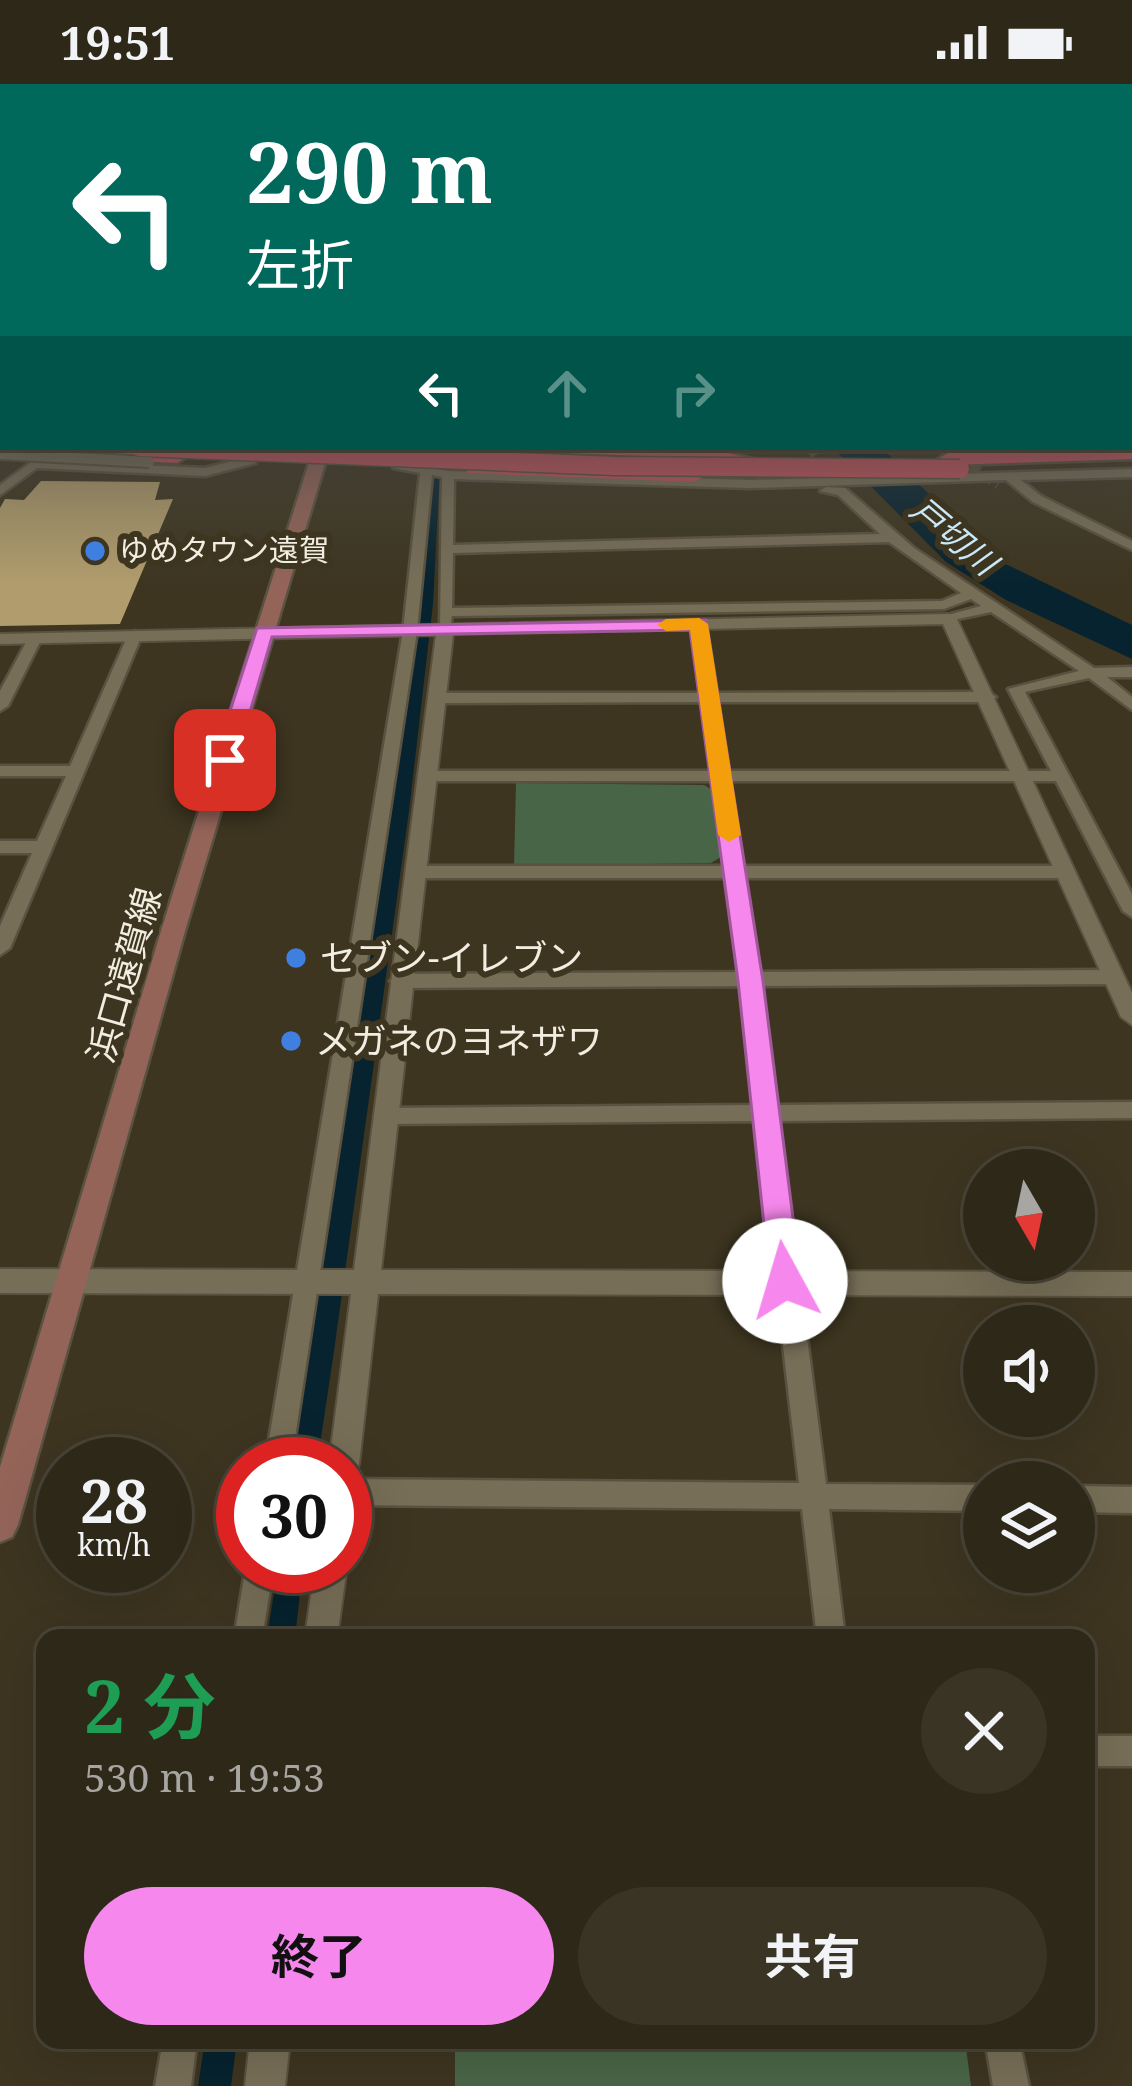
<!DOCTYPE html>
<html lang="ja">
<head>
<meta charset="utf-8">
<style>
  body { margin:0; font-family:"Noto Serif","Noto Sans JP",serif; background:#3a3425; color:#f1f3f6; height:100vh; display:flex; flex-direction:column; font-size:45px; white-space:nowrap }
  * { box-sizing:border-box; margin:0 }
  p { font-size:39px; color:#a7a6a2 }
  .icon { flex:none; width:66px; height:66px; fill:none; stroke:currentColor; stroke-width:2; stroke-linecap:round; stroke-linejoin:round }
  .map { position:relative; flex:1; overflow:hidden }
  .details { position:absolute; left:36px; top:1545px; width:1059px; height:420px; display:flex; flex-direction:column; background:#2e2818; border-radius:24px; box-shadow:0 12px 48px #0002,0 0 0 3px #494437 }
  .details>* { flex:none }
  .top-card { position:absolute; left:0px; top:0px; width:1134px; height:366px; box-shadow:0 12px 48px #0002,0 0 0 3px #494437; background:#00695c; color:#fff; overflow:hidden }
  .needle { width:78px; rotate:171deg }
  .buttons { position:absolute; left:963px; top:1065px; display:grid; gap:24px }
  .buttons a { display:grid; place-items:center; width:132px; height:132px; border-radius:50%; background:#2e2818; box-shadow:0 12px 48px #0002,0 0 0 3px #494437; font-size:60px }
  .speed { position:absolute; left:36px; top:1353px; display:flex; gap:24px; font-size:60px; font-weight:700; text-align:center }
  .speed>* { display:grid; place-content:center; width:156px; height:156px; border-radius:50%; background:#2e2818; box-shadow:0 12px 48px #0002,0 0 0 3px #494437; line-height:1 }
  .speed small { font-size:30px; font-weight:400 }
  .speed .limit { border:18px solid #d22; background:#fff; color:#111 }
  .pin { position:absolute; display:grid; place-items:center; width:102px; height:102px; color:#fff; margin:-51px; border-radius:24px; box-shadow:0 6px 18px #0006 }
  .me { position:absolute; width:132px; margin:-66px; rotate:354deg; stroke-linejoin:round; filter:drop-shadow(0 0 9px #0008) }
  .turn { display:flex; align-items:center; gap:42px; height:252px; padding:0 48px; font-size:54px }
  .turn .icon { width:156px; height:156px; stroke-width:2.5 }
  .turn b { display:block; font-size:84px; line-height:102px }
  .lanes { display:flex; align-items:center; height:114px; padding:0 48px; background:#0003; justify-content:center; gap:60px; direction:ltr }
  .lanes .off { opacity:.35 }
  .round { display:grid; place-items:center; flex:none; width:126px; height:126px; border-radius:63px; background:#3a3425 }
  .headline { display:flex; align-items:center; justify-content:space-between; height:204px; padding:0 48px }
  h1 { font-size:72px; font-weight:700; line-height:90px; color:#1e9e55 }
  .primary-button { display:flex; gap:24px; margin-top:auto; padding:24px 48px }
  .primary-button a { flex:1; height:138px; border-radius:72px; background:#f688ed; color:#111; font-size:48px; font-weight:700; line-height:138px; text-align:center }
  .primary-button a+a { background:#3a3425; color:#f1f3f6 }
  .status { display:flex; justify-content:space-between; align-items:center; height:84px; padding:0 60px; background:#2e2818; direction:ltr }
  .status svg { height:33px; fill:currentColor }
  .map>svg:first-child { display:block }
</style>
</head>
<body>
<div class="status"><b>19:51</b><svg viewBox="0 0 49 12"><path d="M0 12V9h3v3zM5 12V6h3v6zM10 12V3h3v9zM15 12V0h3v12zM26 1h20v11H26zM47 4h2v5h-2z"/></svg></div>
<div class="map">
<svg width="1132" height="2002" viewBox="0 0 1132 2002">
  <rect width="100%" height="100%" fill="#3d3520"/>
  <!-- green -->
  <g fill="#496547">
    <path d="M516 699 704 701 714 707 724 771 711 779 514 782Z"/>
    <path d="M455 1956H965L971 2002H455Z"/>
  </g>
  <!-- water -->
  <g fill="#06232f">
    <path d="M442 363H450L439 404 433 520 409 727 332 1281 317 1380H292L343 1015 393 717 428 393Z"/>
    <path d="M832 363H881L995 475 1132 541V575L1006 516 946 478Z"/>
    <path d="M278 1482H303L295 1554H267Z"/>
    <path d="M205 1956H237L231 2002H198Z"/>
  </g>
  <!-- building -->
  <path fill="#b09c6c" d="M41 397 160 398 155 416 173 415 120 540 0 542V424L5 415 24 416Z"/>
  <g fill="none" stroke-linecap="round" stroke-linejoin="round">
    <!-- minor-tunnel -->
    <g stroke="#58513d" stroke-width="10" stroke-dasharray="10 6" stroke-linecap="butt">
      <path d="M810 363 841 407"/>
      <path d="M945 363 998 401"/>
    </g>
    <defs>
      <g id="minor">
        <rect x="0" y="235" width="3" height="6"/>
        <rect x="1131" y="238" width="1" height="6"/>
        <path d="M3 252V260L0 261V253Z"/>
        <rect x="1131" y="275" width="1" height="6"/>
        <rect x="0" y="330" width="3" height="6"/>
        <path d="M1131 356H1132V364L1129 363Z"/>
        <path d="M735 363H1073L1067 367H741Z"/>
        <path d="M252 372 256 373V379L205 392 37 384 0 411V401L34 376 205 384Z"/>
        <path d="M397 377 448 387 751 396 1132 385V393L1021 396 1041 412 1132 457V466L1033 418 1006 396 751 404 454 395 453 461 880 450 838 411 820 407 826 403 845 404 914 464 1094 584 1132 583V593H1107L1132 613V626L1089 594 1025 608 1132 810V833L1123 827 1056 697H730L743 782H1065L1074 788 1065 794H745L759 888 1114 886 1124 893 1114 900 761 902 777 1021 1132 1018V1034L779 1037 826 1400 984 1401V1427L829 1425 845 1554H817L802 1425 345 1421V1395L799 1399 757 1037 385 1040 377 1038 374 1032 377 1026 385 1024 755 1021 742 902 400 904 390 897 400 890 740 888 727 794H417L408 788 417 782H725L714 697H426L418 692 426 687H712L703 618 438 619 430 614 438 609H701L692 540 699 536 706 540 717 609 988 608 996 613 988 618H718L729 687H1051L1008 605 1079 587 991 528 944 538V532L981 522 971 515 944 525 452 532 450 543H440L442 393 432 391 417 547 291 1380H265L403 547 420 389 393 384V378ZM889 458 961 509 942 517 452 524 453 469Z"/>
        <path d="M135 547 142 551 10 864 0 871V842L32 769H0V757H37L66 692H0V682H70L128 551Z"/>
        <path d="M30 551 42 554 8 622 0 627V607Z"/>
        <path d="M1074 1402 1132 1403V1429L1074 1428Z"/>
        <path d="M246 1482H274L262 1554H234Z"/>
        <rect x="1086" y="1652" width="46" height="30"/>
        <path d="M163 1956H197L191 2002H155Z"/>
        <path d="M985 1956H1019L1029 2002H993Z"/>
      </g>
      <g id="tertiary">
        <path d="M949 530 957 535 1132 909V941L1121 933 943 540 453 550 381 1186 1132 1188V1212L378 1210 359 1380 355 1390 345 1394V1380H329L351 1210 0 1209V1185L354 1186 436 551 0 560V550Z"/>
        <path d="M345 1477 347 1482 337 1554H305L315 1482H345Z"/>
        <path d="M250 1956H290L285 2002H245Z"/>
      </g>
      <path id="secondary" d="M314 363H330L185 847 18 1441 12 1453 0 1458V1383L161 847Z"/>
      <g id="trunk">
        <rect x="0" y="335" width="3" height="10"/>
        <path d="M0 358 3 363 177 367 186 373 177 379 0 370Z"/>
        <path d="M553 363H703L753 375 743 381 699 374 562 369Z"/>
        <path d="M1132 363V375L948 381 938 375 948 369Z"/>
        <path d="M474 379 694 386 704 392 694 398 467 389V381Z"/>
      </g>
    </defs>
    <!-- minor casing -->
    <use href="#minor" stroke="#5a5240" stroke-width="5"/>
    <!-- tertiary casing -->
    <use href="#tertiary" stroke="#5a5240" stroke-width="4"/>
    <!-- secondary casing -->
    <use href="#secondary" stroke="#5a5240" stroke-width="5"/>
    <!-- trunk casing -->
    <use href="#trunk" stroke="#5a5240" stroke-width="5"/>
    <!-- minor -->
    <use href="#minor" fill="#776e57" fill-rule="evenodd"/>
    <!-- tertiary -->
    <use href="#tertiary" fill="#776e57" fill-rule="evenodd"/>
    <!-- secondary -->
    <use href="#secondary" fill="#946459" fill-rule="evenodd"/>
    <!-- trunk -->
    <use href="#trunk" fill="#c4545e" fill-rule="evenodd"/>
    <defs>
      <path id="minor-bridge" d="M0 370 149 378"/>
      <path id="trunk-bridge" d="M139 363 615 382 960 385"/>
    </defs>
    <!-- minor-bridge casing -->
    <use href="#minor-bridge" stroke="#5a5240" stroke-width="14" stroke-linecap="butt"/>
    <!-- trunk-bridge casing -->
    <use href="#trunk-bridge" stroke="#5a5240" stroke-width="21" stroke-linecap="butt"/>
    <!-- minor-bridge -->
    <use href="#minor-bridge" stroke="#776e57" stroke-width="10"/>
    <!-- trunk-bridge -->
    <use href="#trunk-bridge" stroke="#c4545e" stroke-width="18"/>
  </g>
  <!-- sky -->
  <linearGradient id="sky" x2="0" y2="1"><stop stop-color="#221d12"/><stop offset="0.44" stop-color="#51514e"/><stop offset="1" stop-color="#51514e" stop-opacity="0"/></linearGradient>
  <rect width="1132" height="500" fill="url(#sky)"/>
  <!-- route -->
  <path fill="#f688ed" stroke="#a0589a" stroke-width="3" d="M706 536 763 897 801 1197 796 1206 785 1210 774 1206 770 1197 738 897 690 546 272 553 236 676 225 683 214 676 257 544Z"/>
  <!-- slow -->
  <path fill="#f59e0b" d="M699 534 708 540 741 751 729 758 718 751 690 546 666 547 657 541 666 535Z"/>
  <!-- markers -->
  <g fill="#3f7fe0" stroke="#3d3520" stroke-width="4.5">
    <circle cx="95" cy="467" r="12"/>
    <circle cx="296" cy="874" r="12"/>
    <circle cx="291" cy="957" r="12"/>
  </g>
  <g text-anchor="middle" stroke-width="12" stroke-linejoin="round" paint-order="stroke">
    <!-- far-poi labels -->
    <g font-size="30" fill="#f2ede1" stroke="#3d3520" text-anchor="start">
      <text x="119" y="477">ゆめタウン遠賀</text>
    </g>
    <!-- far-water labels -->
    <g font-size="33" font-style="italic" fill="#c9e8f8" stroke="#3d3520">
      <text transform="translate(954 452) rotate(40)" y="12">戸切川</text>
    </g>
    <!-- poi labels -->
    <g font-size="36" fill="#f2ede1" stroke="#3d3520" text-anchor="start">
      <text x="320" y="887">セブン-イレブン</text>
      <text x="315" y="970">メガネのヨネザワ</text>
    </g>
    <!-- street labels -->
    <g font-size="36" fill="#f2ede1" stroke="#3d3520">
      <text transform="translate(124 891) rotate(-74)" y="13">浜口遠賀線</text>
    </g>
  </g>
</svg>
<div class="buttons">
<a><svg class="needle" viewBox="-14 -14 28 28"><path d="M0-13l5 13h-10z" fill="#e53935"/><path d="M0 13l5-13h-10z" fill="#a7a6a2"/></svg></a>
<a><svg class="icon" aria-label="sound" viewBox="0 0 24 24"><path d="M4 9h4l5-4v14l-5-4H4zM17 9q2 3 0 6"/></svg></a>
<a><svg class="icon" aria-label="layers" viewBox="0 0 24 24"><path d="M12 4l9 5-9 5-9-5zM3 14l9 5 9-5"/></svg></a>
</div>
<div class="speed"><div>28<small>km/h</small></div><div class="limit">30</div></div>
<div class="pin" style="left:225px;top:676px;background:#d93025"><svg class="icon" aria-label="arrive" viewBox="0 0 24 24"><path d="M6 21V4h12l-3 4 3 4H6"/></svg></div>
<svg class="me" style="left:785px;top:1197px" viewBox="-20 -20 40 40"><circle r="19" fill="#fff"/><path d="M0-13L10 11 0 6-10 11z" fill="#f688ed"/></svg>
<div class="top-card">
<div class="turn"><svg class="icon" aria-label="left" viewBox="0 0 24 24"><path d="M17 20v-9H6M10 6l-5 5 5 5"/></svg><div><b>290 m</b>左折</div></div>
<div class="lanes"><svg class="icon" aria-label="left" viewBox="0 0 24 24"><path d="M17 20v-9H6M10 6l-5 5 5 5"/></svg><svg class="icon off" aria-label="ahead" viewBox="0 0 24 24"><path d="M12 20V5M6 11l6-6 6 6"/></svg><svg class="icon off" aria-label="right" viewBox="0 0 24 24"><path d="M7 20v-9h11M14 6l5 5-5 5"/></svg></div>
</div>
<section class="details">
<div class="headline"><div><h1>2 分</h1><p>530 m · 19:53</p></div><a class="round"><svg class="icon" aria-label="close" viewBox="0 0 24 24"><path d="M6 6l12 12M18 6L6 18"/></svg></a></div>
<div class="primary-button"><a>終了</a><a>共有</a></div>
</section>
</div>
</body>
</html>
